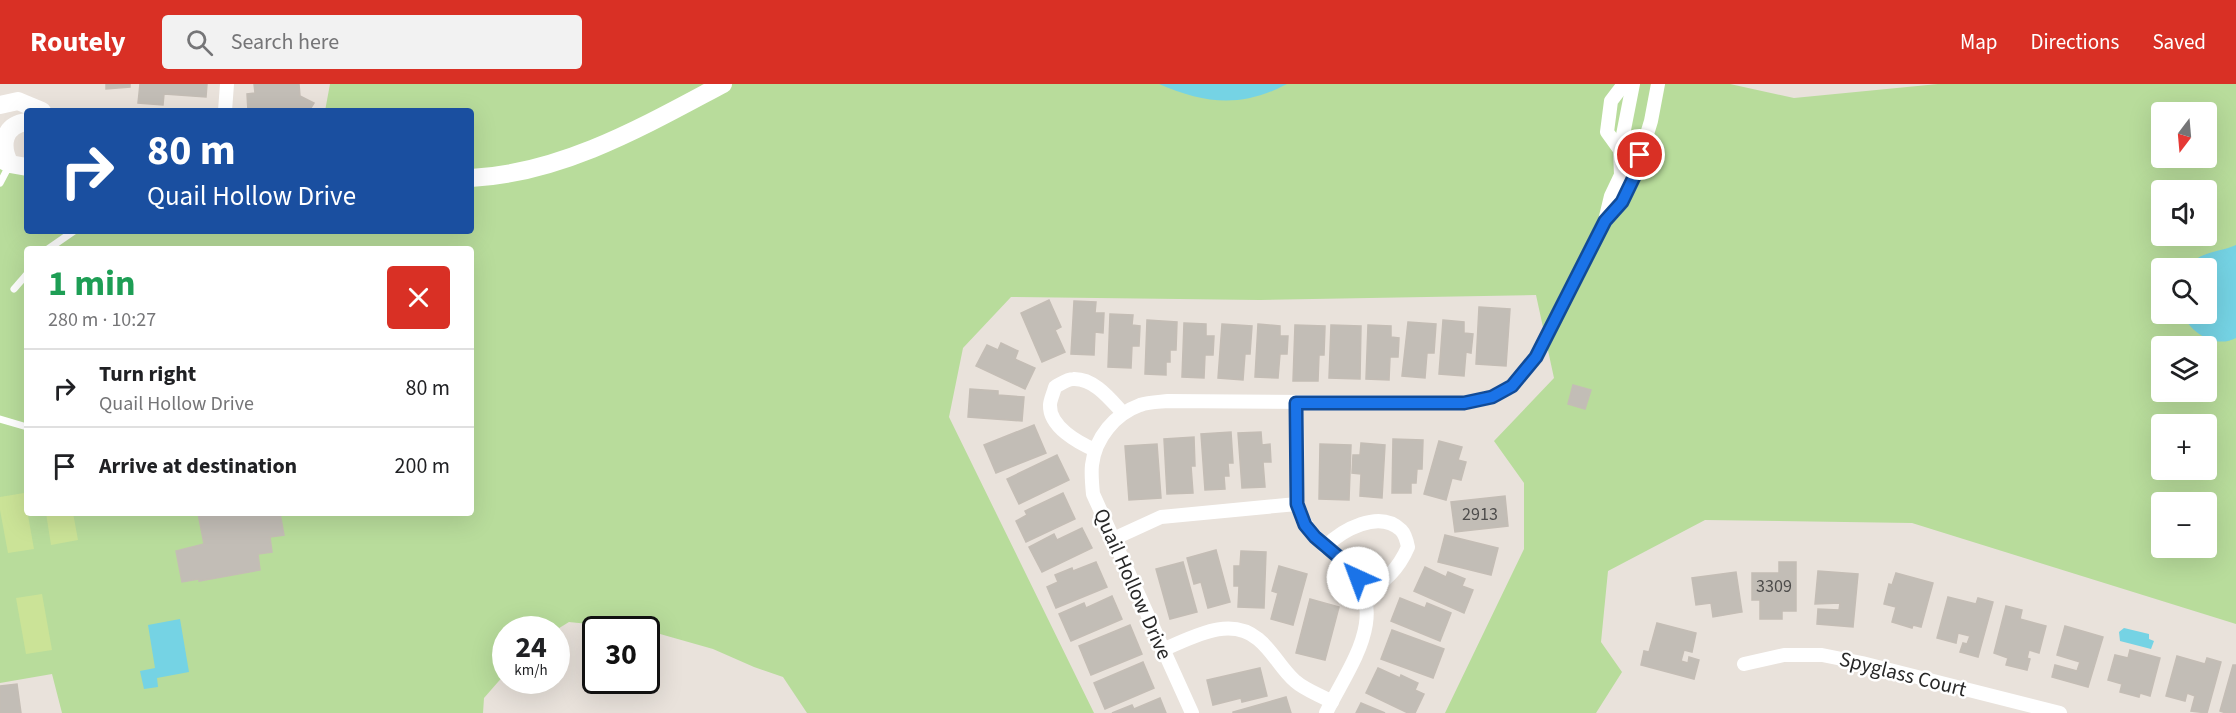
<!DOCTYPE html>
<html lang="en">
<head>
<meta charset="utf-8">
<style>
  body { margin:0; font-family:"Source Sans 3",sans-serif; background:#f2f2f2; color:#202124; height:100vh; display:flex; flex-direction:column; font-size:22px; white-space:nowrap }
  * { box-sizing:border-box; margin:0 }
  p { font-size:20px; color:#757577 }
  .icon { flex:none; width:33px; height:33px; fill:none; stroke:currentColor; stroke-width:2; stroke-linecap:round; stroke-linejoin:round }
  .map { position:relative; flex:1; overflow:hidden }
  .details { position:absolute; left:24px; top:162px; width:450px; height:270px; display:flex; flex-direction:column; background:#fff; border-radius:6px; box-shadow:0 6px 24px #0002 }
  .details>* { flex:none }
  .guide { position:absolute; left:24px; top:24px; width:450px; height:126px; border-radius:6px; box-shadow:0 6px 24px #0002; background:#1a4fa0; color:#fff; overflow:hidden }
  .needle { width:39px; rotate:196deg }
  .tools { position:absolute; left:2151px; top:18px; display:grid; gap:12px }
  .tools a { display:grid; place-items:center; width:66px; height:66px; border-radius:6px; background:#fff; box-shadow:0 6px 24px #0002; font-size:30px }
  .speed { position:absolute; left:492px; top:532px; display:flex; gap:12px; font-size:30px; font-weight:700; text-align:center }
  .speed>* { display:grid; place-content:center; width:78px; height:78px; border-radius:50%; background:#fff; box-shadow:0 6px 24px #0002; line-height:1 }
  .speed small { font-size:15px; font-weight:400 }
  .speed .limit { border:3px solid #111; border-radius:9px; background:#fff; color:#111 }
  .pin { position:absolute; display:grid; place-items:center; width:51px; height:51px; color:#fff; margin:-26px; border:3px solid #fff; border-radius:50%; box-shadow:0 2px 6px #0007 }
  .me { position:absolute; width:66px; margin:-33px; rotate:317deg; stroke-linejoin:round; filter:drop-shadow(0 0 4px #0008) }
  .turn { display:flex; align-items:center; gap:21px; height:126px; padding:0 24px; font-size:27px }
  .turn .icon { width:78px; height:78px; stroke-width:2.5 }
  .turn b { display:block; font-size:42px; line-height:51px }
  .round { display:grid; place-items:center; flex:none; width:63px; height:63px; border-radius:6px; background:#f2f2f2 }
  .headline { display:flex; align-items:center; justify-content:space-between; height:102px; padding:0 24px }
  h1 { font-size:36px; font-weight:700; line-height:45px; color:#1e9e55 }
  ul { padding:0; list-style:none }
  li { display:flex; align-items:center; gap:18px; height:78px; padding:0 24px; border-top:2px solid #e0e0e0 }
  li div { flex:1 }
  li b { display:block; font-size:22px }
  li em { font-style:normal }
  header { display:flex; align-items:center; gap:36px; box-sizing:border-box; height:84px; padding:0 30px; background:#d93025; color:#fff }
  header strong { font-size:28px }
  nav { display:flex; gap:33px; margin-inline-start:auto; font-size:21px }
  .search { width:420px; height:54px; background:#f2f2f2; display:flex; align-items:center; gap:15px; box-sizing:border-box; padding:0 21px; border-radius:6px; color:#757577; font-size:22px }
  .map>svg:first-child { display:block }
</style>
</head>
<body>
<header>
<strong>Routely</strong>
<div class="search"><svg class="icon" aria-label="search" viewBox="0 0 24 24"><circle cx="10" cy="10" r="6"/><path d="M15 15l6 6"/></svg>Search here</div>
<nav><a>Map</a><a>Directions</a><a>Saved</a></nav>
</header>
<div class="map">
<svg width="2236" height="629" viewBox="0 0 2236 629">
  <rect width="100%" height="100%" fill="#e9e2db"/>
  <!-- green -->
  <path fill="#b8dc9b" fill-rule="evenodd" d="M330 0H1730L1794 14 1938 0H2236V540L1912 439 1705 436 1608 487 1601 558 1622 588 1596 629H1445L1524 465V399L1494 357 1554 294 1536 211 1260 216 1011 213 963 264 949 333 1094 629H807L783 593 754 583 713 565 646 546 569 538 556 546H506L505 590 484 614 483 629H62L52 590 0 599V79L27 78V147H471V27H325ZM2162 28H2206V74H2162ZM2162 106H2206V152H2162ZM27 165H471V429H27ZM2162 184H2206V230H2162ZM2162 262H2206V308H2162ZM2162 340H2206V386H2162ZM2162 418H2206V464H2162Z"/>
  <!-- pitch -->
  <g fill="#cbe397">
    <path d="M24 409 34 465 8 469 0 426V413Z"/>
    <path d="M46 429H73L78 456 51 461Z"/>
    <path d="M42 510 52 566 26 570 16 514Z"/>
  </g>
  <!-- water -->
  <g fill="#75d3e4">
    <path d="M1159 0H1287C1242 24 1205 20 1159 0Z"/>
    <path d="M2236 161V254C2216 265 2190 249 2183 230H2206V184H2188C2196 168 2221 168 2236 161Z"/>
    <path d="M180 535 189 588 157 594 158 603 144 605 140 587 155 584 148 541Z"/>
    <path d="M2124 544 2149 550V555L2154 557 2151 565 2120 557 2119 548Z"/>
  </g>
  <!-- building -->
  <g fill="#c2bdb6" stroke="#c4bdb5" stroke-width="1.5">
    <path d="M106 0H130V3L106 5Z"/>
    <path d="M140 0H207L206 13 164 10 163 21 138 19Z"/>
    <path d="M254 0H299L300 12 314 19 309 27H248L247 10 255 9Z"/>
    <path d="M1049 216 1061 243 1055 246 1065 268 1042 278 1021 229Z"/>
    <path d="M1074 217 1096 218 1095 229H1104L1103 249 1095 248 1094 271 1071 270Z"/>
    <path d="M1479 223 1510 225 1506 282 1476 280Z"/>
    <path d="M1110 230 1133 231 1132 241 1140 242 1139 262H1132L1131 284 1108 283Z"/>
    <path d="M1147 236 1177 238 1176 266H1170V278H1166V291L1145 290Z"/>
    <path d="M1443 236 1464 238V249L1473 250 1471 269 1466 268 1464 292 1439 290Z"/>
    <path d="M1408 238 1436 240 1434 269H1427L1425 294 1402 292Z"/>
    <path d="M1184 239 1206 240V252H1214L1213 271H1205L1204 294 1182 293Z"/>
    <path d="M1222 240 1252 242 1250 270H1245L1243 296 1218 294Z"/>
    <path d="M1258 240 1280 242V252H1288L1287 270H1280L1278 294 1255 293Z"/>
    <path d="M1295 241 1325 242 1324 271H1319L1318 297H1293Z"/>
    <path d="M1331 241 1361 242 1360 295 1329 294Z"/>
    <path d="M1368 241 1391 242V253L1399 254 1398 273H1390L1389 296 1366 295Z"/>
    <path d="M1001 259 1018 267 1015 275 1035 284 1025 305 976 282 987 261 998 266Z"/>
    <path d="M1573 301 1591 306 1585 325 1568 320Z"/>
    <path d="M970 305 998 307V311L1024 313 1022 337 968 333Z"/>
    <path d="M1034 341 1046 369 996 389 984 361Z"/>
    <path d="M1231 348 1233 379H1228L1229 392H1224L1225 405 1205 406 1201 350Z"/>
    <path d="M1261 348 1262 361 1270 360 1271 378H1263L1265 403 1242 404 1238 349Z"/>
    <path d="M1194 353 1195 382H1191L1193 409 1167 410 1164 355Z"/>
    <path d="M1393 355 1423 356 1422 385H1417L1416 399H1411V409H1392Z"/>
    <path d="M1439 357 1462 363 1458 376 1466 378 1461 396 1452 394 1446 416 1424 410Z"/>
    <path d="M1361 359 1385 361 1382 414 1360 412 1361 390 1352 389 1353 371H1360Z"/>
    <path d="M1157 360 1161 414 1129 416 1125 362Z"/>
    <path d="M1320 360 1351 361 1349 416 1319 415Z"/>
    <path d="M1057 371 1069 396 1019 420 1007 395Z"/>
    <path d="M1063 409 1075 435 1026 458 1016 437 1027 431 1025 427Z"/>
    <path d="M1505 412 1508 442 1455 448 1451 418Z"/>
    <path d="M198 429H280L284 451 270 453 272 468 258 470 260 486 199 497V495L182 498 176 467 204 460Z"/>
    <path d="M1082 444 1092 464 1042 488 1029 463 1054 450 1057 456Z"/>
    <path d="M1445 451 1498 464 1491 491 1438 478Z"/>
    <path d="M1216 466 1230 518 1208 524 1201 498 1194 500 1187 474Z"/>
    <path d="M1241 467 1266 468 1264 524 1238 523 1239 502H1234V482H1240Z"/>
    <path d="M1096 478 1107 503 1056 524 1047 503 1058 498 1055 491 1072 484 1073 487Z"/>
    <path d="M1183 478 1197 528 1170 535 1156 485Z"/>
    <path d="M1779 478H1796V527H1782V535H1760V516H1752V489H1779Z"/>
    <path d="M1279 482 1307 490 1293 541 1271 535 1278 509 1272 507Z"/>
    <path d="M1425 483 1446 493 1448 488 1465 495 1462 502 1473 506 1464 529 1414 507Z"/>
    <path d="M1818 487 1858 490 1853 543 1817 540 1818 525 1839 526 1840 519 1815 520Z"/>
    <path d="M1736 488 1742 528 1713 533 1711 519 1696 521 1692 494Z"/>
    <path d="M1896 489 1933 499 1921 543 1913 541 1912 544 1892 538 1896 523 1884 520 1889 500 1892 501Z"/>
    <path d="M1112 512 1122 535 1071 557 1059 530 1084 519 1086 524Z"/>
    <path d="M1948 513 1976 520 1978 514 1993 518 1978 573 1960 568 1963 559 1967 560 1970 552 1958 549 1956 559 1937 554Z"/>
    <path d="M1400 514 1425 524 1427 519 1451 529 1440 557 1391 537Z"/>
    <path d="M1310 515 1339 523 1325 576 1296 569Z"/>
    <path d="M2006 522 2022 526 2020 535 2046 542 2039 569 2029 566 2027 574 2030 575 2027 586 2006 581 2008 574 1994 569Z"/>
    <path d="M1657 539 1696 549 1692 568 1684 566 1681 577 1688 579 1689 573 1699 576 1694 595 1641 581 1644 567 1649 568Z"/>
    <path d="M1130 541 1142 570 1091 591 1079 562Z"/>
    <path d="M2065 542 2103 553 2088 603 2052 593 2055 581 2077 587 2080 578 2057 571Z"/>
    <path d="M1392 546 1444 565 1433 594 1381 575Z"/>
    <path d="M2130 566 2160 574 2150 612 2140 609 2139 613 2120 608 2122 600 2108 596 2115 571 2128 574Z"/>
    <path d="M2177 572 2205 580 2207 574 2221 578 2207 629 2191 627 2195 612 2187 609 2185 617 2166 612Z"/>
    <path d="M1143 578 1154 604 1105 625 1094 599Z"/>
    <path d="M2233 581H2236V629H2226L2220 627Z"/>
    <path d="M1260 584 1267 612 1242 618 1241 614 1213 621 1207 596Z"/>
    <path d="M1378 584 1400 594 1401 591 1418 599 1415 606 1424 610 1415 629H1408L1366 609Z"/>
    <path d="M17 600 21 629H0V602Z"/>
    <path d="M1286 613 1291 629H1233V628Z"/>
    <path d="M1160 614 1166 629H1112L1132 621 1134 625Z"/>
    <path d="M1361 619 1385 629H1356Z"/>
  </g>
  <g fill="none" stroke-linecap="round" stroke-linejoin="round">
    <!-- service -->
    <g stroke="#fff" stroke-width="7">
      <path d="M0 99 10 80"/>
      <path d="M48 165 74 147"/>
      <path d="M14 205 27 190"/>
      <path d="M0 335 27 343"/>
    </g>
    <!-- minor -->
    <g stroke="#fff" stroke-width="14">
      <path d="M225 27 227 0"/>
      <path d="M1623 67 1620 66 1633 0"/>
      <path d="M1606 136 1622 118 1634 93 1651 37 1658 0"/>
      <path d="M1296 319C1298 343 1297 368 1297 392 1297 402 1295 415 1298 424 1309 453 1322 456 1342 476 1394 527 1352 577 1326 629"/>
      <path d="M1095 366C1079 359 1049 343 1050 321 1050 316 1054 308 1055 303 1061 300 1067 295 1073 295 1094 294 1110 315 1123 329"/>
      <path d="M1113 455 1161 433 1297 420"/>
      <path d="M1325 463C1342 446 1379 425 1401 446 1405 450 1407 458 1408 463 1399 484 1385 499 1364 509"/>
      <path d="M1162 566C1192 554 1229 531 1258 555 1273 567 1281 585 1295 597 1305 606 1320 611 1332 618"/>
      <path d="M1744 580 1784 571H1822L1862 579 2060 629"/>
      <path d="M1192 629 1093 410C1092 400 1091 390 1092 381 1095 354 1115 330 1140 321 1149 318 1159 318 1168 317L1464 319 1492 313 1512 302 1536 273 1605 137 1611 112 1621 91 1620 66 1607 48 1611 17 1624 0"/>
    </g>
    <!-- tertiary -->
    <g stroke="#fff" stroke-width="18">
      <path d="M0 21 18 17 42 27"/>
      <path d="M0 75 10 80 27 83"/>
      <path d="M10 80C0 62 3 41 27 38"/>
      <path d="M471 94C563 89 644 42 723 0"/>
    </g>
  </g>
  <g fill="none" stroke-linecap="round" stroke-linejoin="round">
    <defs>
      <path id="route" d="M1358 494 1341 475 1315 453 1305 441 1297 420 1296 319H1464L1492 313 1512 302 1536 273 1605 137 1622 118 1634 93 1640 71"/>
    </defs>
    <!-- route casing -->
    <use href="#route" stroke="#114b97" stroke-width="15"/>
    <!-- route -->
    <use href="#route" stroke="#1a73e8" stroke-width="10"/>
  </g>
  <g text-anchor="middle" stroke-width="5" stroke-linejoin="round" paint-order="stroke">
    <!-- number labels -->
    <g font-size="18" fill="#4e4d4c">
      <text x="1480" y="436">2913</text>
      <text x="1774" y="508">3309</text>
    </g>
    <!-- street labels -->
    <g font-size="21" fill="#282828" stroke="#fff">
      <text transform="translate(1133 500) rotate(66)" y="7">Quail Hollow Drive</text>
      <text transform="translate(1903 590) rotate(14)" y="7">Spyglass Court</text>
    </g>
  </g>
</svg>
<div class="tools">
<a><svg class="needle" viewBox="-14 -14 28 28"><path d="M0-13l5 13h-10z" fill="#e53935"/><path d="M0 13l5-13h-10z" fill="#757577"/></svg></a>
<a><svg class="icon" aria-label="sound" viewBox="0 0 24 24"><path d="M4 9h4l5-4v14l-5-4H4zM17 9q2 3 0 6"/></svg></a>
<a><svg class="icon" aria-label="search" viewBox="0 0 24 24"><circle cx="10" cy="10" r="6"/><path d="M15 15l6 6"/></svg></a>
<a><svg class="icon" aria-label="layers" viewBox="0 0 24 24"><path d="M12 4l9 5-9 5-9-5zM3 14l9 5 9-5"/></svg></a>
<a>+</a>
<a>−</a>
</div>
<div class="speed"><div>24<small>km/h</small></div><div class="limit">30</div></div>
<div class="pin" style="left:1640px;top:71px;background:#d93025"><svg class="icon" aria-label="arrive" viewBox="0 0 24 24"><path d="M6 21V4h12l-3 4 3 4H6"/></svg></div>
<svg class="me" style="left:1358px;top:494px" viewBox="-20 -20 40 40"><circle r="19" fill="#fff"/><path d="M0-13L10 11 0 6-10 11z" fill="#1a73e8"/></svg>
<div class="guide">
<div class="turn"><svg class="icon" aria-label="right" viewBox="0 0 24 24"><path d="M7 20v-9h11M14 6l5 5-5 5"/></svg><div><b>80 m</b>Quail Hollow Drive</div></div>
</div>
<section class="details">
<div class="headline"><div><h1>1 min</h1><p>280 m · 10:27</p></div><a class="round" style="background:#d93025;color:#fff"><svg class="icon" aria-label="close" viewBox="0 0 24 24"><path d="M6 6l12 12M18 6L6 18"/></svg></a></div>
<ul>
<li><svg class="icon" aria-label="right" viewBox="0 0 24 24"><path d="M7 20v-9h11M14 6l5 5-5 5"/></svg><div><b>Turn right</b><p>Quail Hollow Drive</p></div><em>80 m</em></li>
<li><svg class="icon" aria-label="arrive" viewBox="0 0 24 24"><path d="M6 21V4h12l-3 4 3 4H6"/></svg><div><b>Arrive at destination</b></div><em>200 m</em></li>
</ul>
</section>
</div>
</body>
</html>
